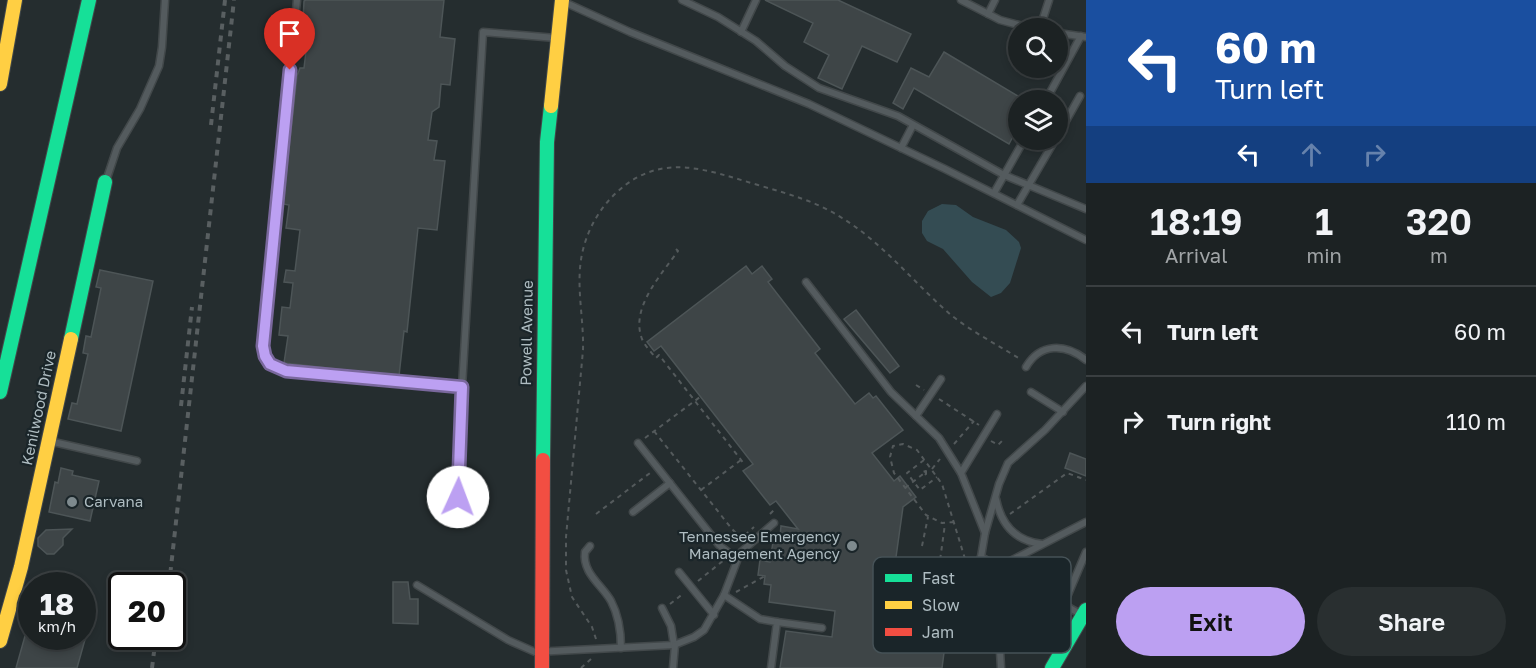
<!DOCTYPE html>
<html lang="en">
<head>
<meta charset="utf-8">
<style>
  body { margin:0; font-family:"Golos Text",sans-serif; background:#292f30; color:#f1f3f6; height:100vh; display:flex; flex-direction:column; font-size:22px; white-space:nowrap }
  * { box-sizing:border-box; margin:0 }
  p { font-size:20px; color:#a0a4a6 }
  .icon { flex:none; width:33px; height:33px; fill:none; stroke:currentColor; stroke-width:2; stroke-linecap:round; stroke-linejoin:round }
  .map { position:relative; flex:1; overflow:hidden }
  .panel { display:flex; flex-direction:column; background:#1c2223; width:450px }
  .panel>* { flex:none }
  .banner { background:#1a4fa0; color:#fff; overflow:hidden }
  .tools { position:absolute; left:1008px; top:18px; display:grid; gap:12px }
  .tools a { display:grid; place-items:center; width:60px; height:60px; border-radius:50%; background:#1c2223; box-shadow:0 3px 9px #0003,0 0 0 2px #3a3f41; font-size:30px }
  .speed { position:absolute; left:18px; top:572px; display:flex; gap:12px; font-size:30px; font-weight:700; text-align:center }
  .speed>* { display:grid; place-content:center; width:78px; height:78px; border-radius:50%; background:#1c2223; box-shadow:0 3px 9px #0003,0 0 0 2px #3a3f41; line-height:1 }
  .speed small { font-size:15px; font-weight:400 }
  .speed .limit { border:3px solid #111; border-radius:9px; background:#fff; color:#111 }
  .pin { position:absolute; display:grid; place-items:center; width:51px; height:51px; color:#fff; margin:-62px -26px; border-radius:50% 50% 50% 0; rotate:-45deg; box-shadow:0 0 6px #0007 }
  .pin .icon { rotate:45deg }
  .me { position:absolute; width:66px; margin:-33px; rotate:2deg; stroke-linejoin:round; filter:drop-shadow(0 0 4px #0008) }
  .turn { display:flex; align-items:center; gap:21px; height:126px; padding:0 30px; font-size:27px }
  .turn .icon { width:78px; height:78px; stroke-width:2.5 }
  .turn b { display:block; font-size:42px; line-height:51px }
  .lanes { display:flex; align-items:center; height:57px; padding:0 30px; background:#0003; justify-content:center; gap:30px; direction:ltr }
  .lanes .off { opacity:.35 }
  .eta { display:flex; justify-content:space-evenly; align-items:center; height:102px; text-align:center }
  .eta b { font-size:36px; font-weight:600; line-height:42px }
  .button { display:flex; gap:12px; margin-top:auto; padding:12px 30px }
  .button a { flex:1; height:69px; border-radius:36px; background:#bca0f2; color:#111; font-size:24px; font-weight:600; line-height:69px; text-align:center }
  .button a+a { background:#292f30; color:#f1f3f6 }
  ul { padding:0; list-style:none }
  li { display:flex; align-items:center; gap:18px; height:90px; padding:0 30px; border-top:2px solid #3a3f41 }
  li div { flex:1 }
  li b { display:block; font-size:22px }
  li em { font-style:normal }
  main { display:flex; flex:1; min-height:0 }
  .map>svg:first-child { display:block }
</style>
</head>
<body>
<main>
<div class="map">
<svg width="1086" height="668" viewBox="0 0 1086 668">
  <rect width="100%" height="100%" fill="#252d2f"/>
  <!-- water -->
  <path fill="#344c53" d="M942 204 956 205 973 217 1006 230 1019 242 1021 248 1010 283 1001 293 991 297 972 282 943 249 927 241 922 233V221L928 211Z"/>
  <!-- building -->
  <g fill="#3e4547" stroke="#4d5557" stroke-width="1.5">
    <path d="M306 0H444L440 37 455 39 450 85 441 84 439 107 432 112 428 140 437 141 434 160 445 161 437 230 418 228 407 332 404 331 399 376 284 363 288 336 279 335 282 307 290 308 293 283 284 282 286 270 295 271 300 230 286 228 289 205 283 204 297 76 300 68H304L308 34 299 33 300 22H303L304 1Z"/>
    <path d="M765 0H838L911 34 897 62 862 46 842 89 818 78 829 55 804 42 813 23Z"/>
    <path d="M944 52 1018 96V127L1009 144 914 88 903 109 893 103 911 68 929 77Z"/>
    <path d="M746 266 752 274 762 266 772 279 768 282 820 349 815 353 855 404 869 393 873 398 876 396 903 430 872 453 894 481 900 476 916 497 903 507 889 607H885L880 644 906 648 911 610H906L908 601 950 607 942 668H780L786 631 832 637 835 611 769 602 771 585 764 584 765 576 758 575 760 560 770 562 774 535 780 536 781 526 798 529 776 501 770 505 743 471 753 464 661 346 654 351 647 342Z"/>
    <path d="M100 270 153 281 121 431 68 419 72 403 77 404 88 354 83 353 86 336 91 337 101 288 96 287Z"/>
    <path d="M856 310 899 366 890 373 844 319Z"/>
    <path d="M1070 453 1086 459V476L1065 468Z"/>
    <path d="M61 468 73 471 72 475 99 481 90 521 49 512 55 482 58 483Z"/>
    <path d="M72 529 63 538V545L54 554H47L38 546V538L46 530Z"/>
    <path d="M393 582H408L410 599H418V624L393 623Z"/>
    <path d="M25 636H86L77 668H16Z"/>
  </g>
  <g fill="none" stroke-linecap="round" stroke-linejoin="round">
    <defs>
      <g id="lane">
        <path d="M297 0 263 346C265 362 272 367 286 371L462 387 483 32 556 38"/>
        <path d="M682 0 718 17 756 41 785 66 819 88 898 116 1004 175 1086 209"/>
        <path d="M961 0 1000 20 1030 28"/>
        <path d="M564 2 630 32 809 104 945 169 1086 240"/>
        <path d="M988 14 995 0"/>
        <path d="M1040 28 1049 0"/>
        <path d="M741 32 756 0"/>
        <path d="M1058 33 1086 37"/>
        <path d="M1046 100 1081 36"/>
        <path d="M1058 135 1080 96"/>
        <path d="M901 148 913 125"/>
        <path d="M106 181 117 148 140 109 159 66 162 47 165 0"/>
        <path d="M994 193 1024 140"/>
        <path d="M1017 205 1055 140"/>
        <path d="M806 282 891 392 939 438 961 473 985 533 981 557 983 575 989 602 999 634 1001 668"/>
        <path d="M1026 367C1040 343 1065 343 1086 360"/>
        <path d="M1031 392 1063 412"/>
        <path d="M916 416 941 379"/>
        <path d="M49 441 137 461"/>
        <path d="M638 443 719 545 737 559"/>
        <path d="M961 473 997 414"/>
        <path d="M458 497 462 387"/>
        <path d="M996 499C1001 524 1015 541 1042 544"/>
        <path d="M633 512 670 483"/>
        <path d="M985 533 999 484 1008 463 1045 430 1086 386"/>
        <path d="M590 546 585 552C582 573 602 585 611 601 619 616 621 632 621 648"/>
        <path d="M981 557 1082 615"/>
        <path d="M679 572 714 615"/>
        <path d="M983 575 1086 522"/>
        <path d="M417 585 508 640 535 652 674 645 694 637 704 630 724 595 740 553 774 523"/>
        <path d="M724 595 760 619 777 622 771 668"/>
        <path d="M1064 604 1086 552"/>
        <path d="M662 608 671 626 674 645"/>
        <path d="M777 622 822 628"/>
        <path d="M673 668 675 645"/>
      </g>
      <g id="fast">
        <path d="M71 339 105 182"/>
        <path d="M0 392 89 0"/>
        <path d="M543 460 547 142 551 106"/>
        <path d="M1052 668 1086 610"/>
      </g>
      <g id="slow">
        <path d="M0 84 15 0"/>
        <path d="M551 106 562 0"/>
        <path d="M0 641 21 567 71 339"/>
      </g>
      <path id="jam" d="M542 668 543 460"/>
    </defs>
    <!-- lane casing -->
    <use href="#lane" stroke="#42484a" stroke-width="9"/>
    <!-- fast casing -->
    <use href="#fast" stroke="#42484a" stroke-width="16"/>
    <!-- slow casing -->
    <use href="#slow" stroke="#42484a" stroke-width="16"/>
    <!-- jam casing -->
    <use href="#jam" stroke="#42484a" stroke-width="16"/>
    <!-- path -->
    <g stroke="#545a5c" stroke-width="2" stroke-dasharray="4.5 4.5" stroke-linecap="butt">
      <path d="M676 249 678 251C661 275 630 308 642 339 645 346 651 352 656 358L659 355 745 465"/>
      <path d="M916 385 924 390"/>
      <path d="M939 399 979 425"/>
      <path d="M654 431 732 529 741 538"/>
      <path d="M645 438 700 397"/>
      <path d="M991 441 998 445 1005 438"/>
      <path d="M954 444 974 421"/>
      <path d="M924 460 907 473 920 490 937 477"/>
      <path d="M932 469 940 459"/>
      <path d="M926 471V474L924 475 923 472Z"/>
      <path d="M905 488 923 474"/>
      <path d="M701 490 741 460"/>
      <path d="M596 514 650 473"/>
      <path d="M770 514 775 509"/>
      <path d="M1010 514 1067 473 1086 480"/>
      <path d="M954 522 942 523 926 515 894 473 890 457 893 446 903 444 917 450 942 484 978 601"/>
      <path d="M745 535 754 527"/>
      <path d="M922 546 928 517"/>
      <path d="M698 581 724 560"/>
      <path d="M736 592 765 576"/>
      <path d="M670 604 684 593"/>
      <path d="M934 604 945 524"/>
      <path d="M596 639 592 627 572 597 566 570V537L583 350C584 315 574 280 584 246 590 225 601 207 617 192 662 151 706 170 758 185 788 194 816 201 842 218 883 243 915 284 951 315 972 332 998 345 1020 359"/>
      <path d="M581 668 592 658"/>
    </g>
    <!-- lane -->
    <use href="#lane" stroke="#545b5e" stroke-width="6"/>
    <!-- fast -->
    <use href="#fast" stroke="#16e098" stroke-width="14"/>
    <!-- slow -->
    <use href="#slow" stroke="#ffcf43" stroke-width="14"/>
    <!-- jam -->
    <use href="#jam" stroke="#f24e42" stroke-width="14"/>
    <!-- rail -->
    <g stroke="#595f61" stroke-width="4" stroke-dasharray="6 6" stroke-linecap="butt">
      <path d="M211 125 225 0"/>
      <path d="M181 406 192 307"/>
      <path d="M169 585 234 0"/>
      <path d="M152 668 156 636"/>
    </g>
  </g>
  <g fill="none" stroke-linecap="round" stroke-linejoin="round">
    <defs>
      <path id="route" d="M290 70 263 346 265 356 270 364 286 371 462 387 458 497"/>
    </defs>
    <!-- route casing -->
    <use href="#route" stroke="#7a689d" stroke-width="15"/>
    <!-- route -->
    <use href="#route" stroke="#bca0f2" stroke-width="10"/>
  </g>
  <!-- markers -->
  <g fill="#7e8a8e" stroke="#1a2529" stroke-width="2">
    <circle cx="72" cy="502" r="6"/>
    <circle cx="852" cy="546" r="6"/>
  </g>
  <g text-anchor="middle" stroke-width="4.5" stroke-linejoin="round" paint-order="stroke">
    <!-- street labels -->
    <g font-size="15" fill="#aebcc1" stroke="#1a2529">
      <text transform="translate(527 333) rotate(-89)" y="5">Powell Avenue</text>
      <text transform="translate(39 408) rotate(-78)" y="5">Kenilwood Drive</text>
    </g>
    <!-- poi labels -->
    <g font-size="15" fill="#aebcc1" stroke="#1a2529" text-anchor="start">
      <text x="84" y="507">Carvana</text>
      <text x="840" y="542" text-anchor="end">Tennessee Emergency<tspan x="840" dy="17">Management Agency</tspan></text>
    </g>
  </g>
  <!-- legend -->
  <rect x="873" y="557" width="198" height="96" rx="9" fill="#1a2529" stroke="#465257" stroke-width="1.5"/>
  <rect x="885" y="574" width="27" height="8" fill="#16e098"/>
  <rect x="885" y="601" width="27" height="8" fill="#ffcf43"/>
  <rect x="885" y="628" width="27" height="8" fill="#f24e42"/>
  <g font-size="16" fill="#aebcc1">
    <text x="922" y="584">Fast</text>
    <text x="922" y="611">Slow</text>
    <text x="922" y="638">Jam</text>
  </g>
</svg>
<div class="tools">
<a><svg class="icon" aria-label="search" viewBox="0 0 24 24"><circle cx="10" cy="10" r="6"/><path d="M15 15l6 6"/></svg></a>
<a><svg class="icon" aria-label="layers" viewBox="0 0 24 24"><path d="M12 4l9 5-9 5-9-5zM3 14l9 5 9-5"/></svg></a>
</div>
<div class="speed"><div>18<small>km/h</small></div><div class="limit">20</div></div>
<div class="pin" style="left:290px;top:70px;background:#d93025"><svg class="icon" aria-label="arrive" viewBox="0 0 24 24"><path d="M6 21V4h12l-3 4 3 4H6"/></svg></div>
<svg class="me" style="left:458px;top:497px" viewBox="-20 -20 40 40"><circle r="19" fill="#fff"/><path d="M0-13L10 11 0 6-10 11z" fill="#bca0f2"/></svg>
</div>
<section class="panel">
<div class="banner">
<div class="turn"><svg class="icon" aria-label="left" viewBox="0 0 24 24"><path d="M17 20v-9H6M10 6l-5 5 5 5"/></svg><div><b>60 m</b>Turn left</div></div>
<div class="lanes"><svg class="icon" aria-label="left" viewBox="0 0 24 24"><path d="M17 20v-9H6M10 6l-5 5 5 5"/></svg><svg class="icon off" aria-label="ahead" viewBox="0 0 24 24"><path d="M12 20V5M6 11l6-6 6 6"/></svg><svg class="icon off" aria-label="right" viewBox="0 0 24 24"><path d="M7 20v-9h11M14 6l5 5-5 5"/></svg></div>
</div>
<div class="eta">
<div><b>18:19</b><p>Arrival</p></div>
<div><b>1</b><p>min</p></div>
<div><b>320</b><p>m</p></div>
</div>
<ul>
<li><svg class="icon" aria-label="left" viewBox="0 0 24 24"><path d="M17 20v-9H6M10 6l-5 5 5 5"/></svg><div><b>Turn left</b></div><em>60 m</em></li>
<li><svg class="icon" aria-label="right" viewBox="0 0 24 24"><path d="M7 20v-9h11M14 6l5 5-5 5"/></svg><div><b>Turn right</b></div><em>110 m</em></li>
</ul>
<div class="button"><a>Exit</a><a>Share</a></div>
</section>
</main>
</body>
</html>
